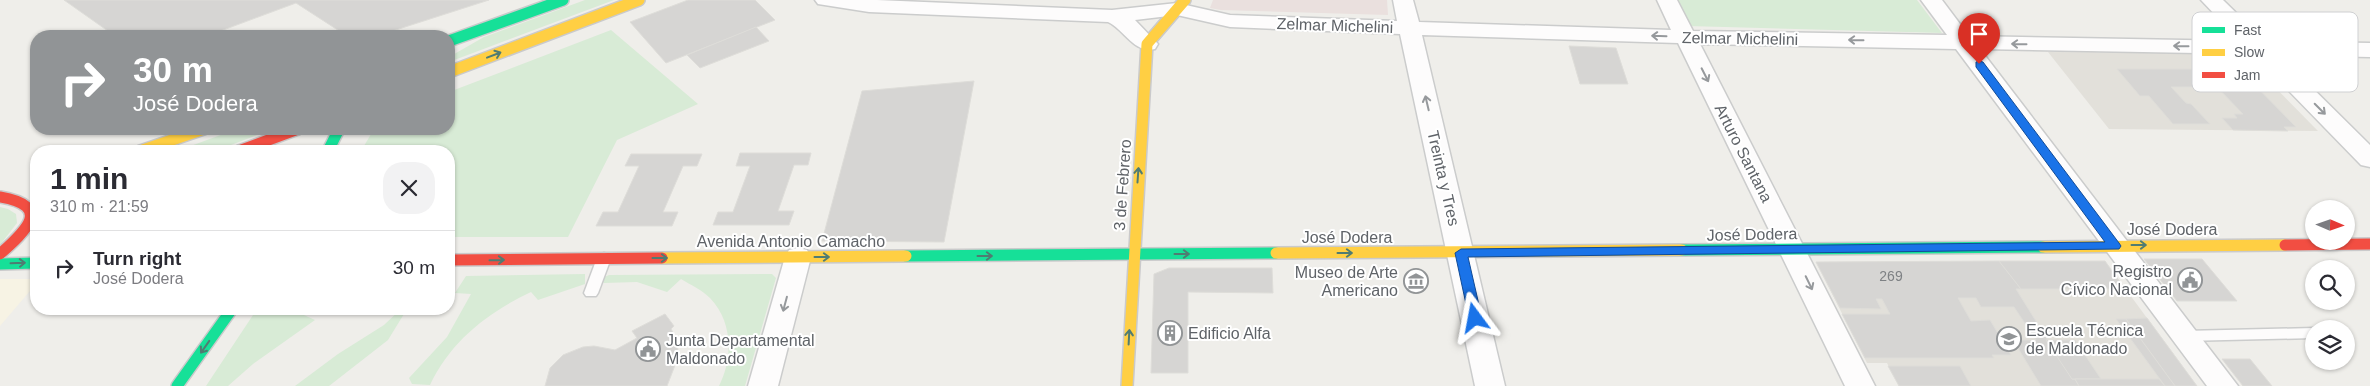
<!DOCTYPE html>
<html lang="en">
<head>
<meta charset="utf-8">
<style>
  body { margin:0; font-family:Arial,sans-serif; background:#f2f2f3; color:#2b2b33; height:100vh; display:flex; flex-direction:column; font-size:19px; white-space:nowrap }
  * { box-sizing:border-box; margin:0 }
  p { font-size:16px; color:#7c7c81 }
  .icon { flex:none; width:28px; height:28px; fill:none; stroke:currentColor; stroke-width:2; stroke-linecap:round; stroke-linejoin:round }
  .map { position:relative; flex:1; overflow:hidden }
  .side { position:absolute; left:30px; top:145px; width:425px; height:170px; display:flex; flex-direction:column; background:#fff; border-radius:20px; box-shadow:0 1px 4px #0004 }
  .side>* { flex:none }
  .guide { position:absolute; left:30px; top:30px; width:425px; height:105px; border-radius:20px; box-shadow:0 1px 4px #0004; background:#919496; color:#fff; overflow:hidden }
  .needle { width:32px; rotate:92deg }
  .controls { position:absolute; left:2305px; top:200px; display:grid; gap:10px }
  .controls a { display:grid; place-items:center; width:50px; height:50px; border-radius:50%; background:#fff; box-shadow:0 1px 4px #0004; font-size:25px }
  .pin { position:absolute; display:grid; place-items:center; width:42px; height:42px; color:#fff; margin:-51px -21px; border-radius:50% 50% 50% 0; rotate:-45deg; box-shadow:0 0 5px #0007 }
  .pin .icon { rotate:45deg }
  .me { position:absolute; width:55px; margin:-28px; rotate:347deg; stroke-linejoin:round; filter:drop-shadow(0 0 4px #0008) }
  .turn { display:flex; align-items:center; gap:18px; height:105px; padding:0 20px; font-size:22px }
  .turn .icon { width:65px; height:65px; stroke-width:2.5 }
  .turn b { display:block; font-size:35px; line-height:42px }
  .round { display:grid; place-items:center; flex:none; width:52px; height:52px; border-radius:20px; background:#f2f2f3 }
  .summary { display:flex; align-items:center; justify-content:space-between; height:85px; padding:0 20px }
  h1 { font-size:30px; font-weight:600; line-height:38px }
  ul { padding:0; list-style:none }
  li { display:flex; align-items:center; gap:15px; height:75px; padding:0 20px; border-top:1px solid #e1e1e2 }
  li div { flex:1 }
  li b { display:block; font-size:19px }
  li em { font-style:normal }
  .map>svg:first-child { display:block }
</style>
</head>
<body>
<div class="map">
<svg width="2370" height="386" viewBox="0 0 2370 386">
  <rect width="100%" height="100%" fill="#efeeea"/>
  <!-- commercial -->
  <path fill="#f7f3e4" d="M0 279H36V284L0 326Z"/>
  <!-- education -->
  <g fill="#e2e0da">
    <path d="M2048 52 2241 53 2318 131 2109 129Z"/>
    <path d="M2105 261 2197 386H1899L1887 363H1867L1816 262Z"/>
  </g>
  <!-- medical -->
  <path fill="#eae0de" d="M1213 0H1387L1388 15 1221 10 1210 8Z"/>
  <!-- green -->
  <g fill="#d8ebd6">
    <path d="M585 0H614L449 62V57L484 37Z"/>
    <path d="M1674 0H1917L1942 33 1687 26Z"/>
    <path d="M611 30 698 104 617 140 568 237H449V151H361L374 129H449V92Z"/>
    <path d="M237 129H273L215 151H177Z"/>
    <path d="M0 207 8 209 16 214 17 223 0 245Z"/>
    <path d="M585 274V284L538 300 531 292C487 313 451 341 430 385L412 384 409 378 447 337 471 294 455 293 466 276Z"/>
    <path d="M772 274 776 278 745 386H719C733 358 733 322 710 298 702 290 691 285 681 279L667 292 637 282 604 283 602 281V278L609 275Z"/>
    <path d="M257 309H294L295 311 315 320 253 364 228 386H206Z"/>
    <path d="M401 309H407L388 340 329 386H295L338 354 384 325Z"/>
  </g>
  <!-- building -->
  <g fill="#d6d5d3" stroke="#deddd9">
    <path d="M64 0H489L377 36H347L296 3 207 36H115Z"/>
    <path d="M688 0H755L775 20 666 63 630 22Z"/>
    <path d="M756 27 769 41 700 68 687 55Z"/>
    <path d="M1569 46 1616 48 1628 84H1580Z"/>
    <path d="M2117 69H2239L2296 127H2284L2288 131 2233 130 2222 118H2237L2234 114H2243L2217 87H2171L2186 103 2191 104 2210 124H2173L2149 96H2140Z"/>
    <path d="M974 81 944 242 822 241 862 91Z"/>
    <path d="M740 153H811L808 165H794L778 211H794L789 225H713L718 212H733L750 166H736Z"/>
    <path d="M631 154H702L697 166H683L663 212H678L672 226H596L603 212H618L639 166H625Z"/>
    <path d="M2144 259H2202L2237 301H2177Z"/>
    <path d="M1999 261 2021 289H2016L2072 379H2075L2079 386H2041L2013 340H2036L2014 307H1981L1976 298H1958L1971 321 1990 320 2011 355H1992L1994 358H1865L1842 314H1890L1882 299H1876L1881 309 1840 308 1816 262Z"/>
    <path d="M1999 261H2105L2125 289H2021Z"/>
    <path d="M1169 268H1272L1273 293 1188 292V373H1151L1154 274Z"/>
    <path d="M665 314 674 326 671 329 675 336 679 355 667 386H545L550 368 563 355 583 347 594 346 615 350 637 338 632 331Z"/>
    <path d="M2147 318 2197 386H2175L2126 319Z"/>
    <path d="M2116 319H2126L2175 386H2165Z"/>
    <path d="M2046 340H2075L2101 379H2072Z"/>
    <path d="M2222 359H2250L2272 386H2243Z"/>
    <path d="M1888 366H1960L1971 386H1899Z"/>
    <path d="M2075 379H2159L2165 386H2079Z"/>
  </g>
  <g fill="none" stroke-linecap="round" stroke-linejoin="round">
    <defs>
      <g id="lane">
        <path d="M604 253 609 255 611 258 598 293 596 296H586L584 293 597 258 599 255Z"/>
        <path d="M2314 328 2317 329H2314V338L2184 341 2179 340 2177 336 2179 332 2184 331Z"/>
      </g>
      <g id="street">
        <path d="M815 0H877L1112 10 1177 3 1230 15 1397 21 1393 0H1413L1419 22 1671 30 1657 0H1677L1693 31 1947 35 1921 0H1942L1969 36 2240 41 2201 0H2223L2265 41 2370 43V57L2279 55 2370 145V167L2361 165 2253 54 1980 49 2238 386H2207L1956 49 1700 44 1875 386H1845L1678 43 1422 35 1505 386H1475L1400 34 1230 27 1177 15 1135 20 1158 44 1155 49C1134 54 1125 30 1108 22L869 12 818 4Z"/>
        <path d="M798 248 807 250 811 257 778 386H748L785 257 789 250Z"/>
      </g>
      <g id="fast">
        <path d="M449 41 563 0"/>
        <path d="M328 151 339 129"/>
        <path d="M1682 250 2043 247"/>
        <path d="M906 256 1276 253"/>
        <path d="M0 264 36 263"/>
        <path d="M177 386 232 309"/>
      </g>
      <g id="slow">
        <path d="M449 72 639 0"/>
        <path d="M140 151 204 129"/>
        <path d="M2043 247 2285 245"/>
        <path d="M1276 253 1682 250"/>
        <path d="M662 258 906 256"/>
        <path d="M1127 386 1147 44 1185 0"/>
      </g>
      <g id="jam">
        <path d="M239 151 298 129"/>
        <path d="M0 197C53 206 26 231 0 254"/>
        <path d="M2285 245 2370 244"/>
        <path d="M449 260 662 258"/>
      </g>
    </defs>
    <!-- lane casing -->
    <use href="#lane" stroke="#cbcccc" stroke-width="3"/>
    <!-- street casing -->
    <use href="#street" stroke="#cbcccc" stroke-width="3"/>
    <!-- fast casing -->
    <use href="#fast" stroke="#cacacb" stroke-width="14"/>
    <!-- slow casing -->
    <use href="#slow" stroke="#cacacb" stroke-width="14"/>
    <!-- jam casing -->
    <use href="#jam" stroke="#cacacb" stroke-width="14"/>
    <!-- lane -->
    <use href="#lane" fill="#fdfcfc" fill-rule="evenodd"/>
    <!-- street -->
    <use href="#street" fill="#fdfcfc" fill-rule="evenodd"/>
    <!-- fast -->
    <use href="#fast" stroke="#16e098" stroke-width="11"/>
    <!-- slow -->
    <use href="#slow" stroke="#ffcf43" stroke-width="11"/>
    <!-- jam -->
    <use href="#jam" stroke="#f24e42" stroke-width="11"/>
  </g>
  <!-- one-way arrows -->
  <defs><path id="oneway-shaft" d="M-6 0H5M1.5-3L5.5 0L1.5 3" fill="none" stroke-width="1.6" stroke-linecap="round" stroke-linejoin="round" transform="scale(1.25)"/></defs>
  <g stroke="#96999c">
    <use href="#oneway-shaft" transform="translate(1659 36) rotate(-178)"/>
    <use href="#oneway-shaft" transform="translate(1856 40) rotate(-179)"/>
    <use href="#oneway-shaft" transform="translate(2019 44) rotate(-179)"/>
    <use href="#oneway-shaft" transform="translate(2181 46) rotate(-179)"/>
    <use href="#oneway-shaft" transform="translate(1705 75) rotate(63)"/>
    <use href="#oneway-shaft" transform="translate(1427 103) rotate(-103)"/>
    <use href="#oneway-shaft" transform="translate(2320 109) rotate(45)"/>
    <use href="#oneway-shaft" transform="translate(1809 283) rotate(64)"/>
    <use href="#oneway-shaft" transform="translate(785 304) rotate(105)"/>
  </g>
  <g stroke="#507c72">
    <use href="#oneway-shaft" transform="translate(494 55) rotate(-21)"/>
    <use href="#oneway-shaft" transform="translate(1138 175) rotate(-86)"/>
    <use href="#oneway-shaft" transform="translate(2139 245)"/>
    <use href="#oneway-shaft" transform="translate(1345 253)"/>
    <use href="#oneway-shaft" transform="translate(1182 254)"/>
    <use href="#oneway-shaft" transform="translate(985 256)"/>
    <use href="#oneway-shaft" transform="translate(822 257)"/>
    <use href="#oneway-shaft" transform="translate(660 258)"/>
    <use href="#oneway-shaft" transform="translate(497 260) rotate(-1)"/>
    <use href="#oneway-shaft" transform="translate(18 263) rotate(-2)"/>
    <use href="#oneway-shaft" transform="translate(1129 337) rotate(-87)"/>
    <use href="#oneway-shaft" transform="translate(205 347) rotate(125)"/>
  </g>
  <!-- route -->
  <path fill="#1a73e8" stroke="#114b97" d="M1979 61 1983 62 2119 243 2121 246 2119 249 1468 257 1482 318 1475 323 1469 318 1455 253 1461 249 2105 242 1976 67V62Z"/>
  <!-- icons -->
  <defs>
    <symbol id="civic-ring" viewBox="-11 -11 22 22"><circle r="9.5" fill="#fff" stroke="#919496" stroke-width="1.5"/><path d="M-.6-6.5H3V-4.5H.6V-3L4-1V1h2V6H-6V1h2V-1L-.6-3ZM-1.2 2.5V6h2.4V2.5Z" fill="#919496"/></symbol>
    <symbol id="museum-ring" viewBox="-11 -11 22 22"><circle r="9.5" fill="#fff" stroke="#919496" stroke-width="1.5"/><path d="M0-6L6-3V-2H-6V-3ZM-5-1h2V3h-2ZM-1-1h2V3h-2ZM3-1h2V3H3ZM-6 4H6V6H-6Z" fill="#919496"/></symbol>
    <symbol id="building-ring" viewBox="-11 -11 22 22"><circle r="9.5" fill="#fff" stroke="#919496" stroke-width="1.5"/><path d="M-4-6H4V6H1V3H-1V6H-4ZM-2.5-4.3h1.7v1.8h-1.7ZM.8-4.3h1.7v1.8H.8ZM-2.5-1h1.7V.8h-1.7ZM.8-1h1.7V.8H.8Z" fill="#919496"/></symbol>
    <symbol id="school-ring" viewBox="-11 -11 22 22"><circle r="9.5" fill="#fff" stroke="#919496" stroke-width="1.5"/><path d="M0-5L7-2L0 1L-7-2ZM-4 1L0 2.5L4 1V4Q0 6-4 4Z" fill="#919496"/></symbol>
  </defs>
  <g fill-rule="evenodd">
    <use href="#civic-ring" x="2176" y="266" width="28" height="28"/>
    <use href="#museum-ring" x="1402" y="267" width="28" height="28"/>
    <use href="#building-ring" x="1156" y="319" width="28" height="28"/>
    <use href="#school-ring" x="1995" y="325" width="28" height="28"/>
    <use href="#civic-ring" x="634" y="335" width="28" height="28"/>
  </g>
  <g text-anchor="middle" stroke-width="4" stroke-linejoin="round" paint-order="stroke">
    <!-- number labels -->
    <g font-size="14" fill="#7e8184">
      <text x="1891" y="281">269</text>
    </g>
    <!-- street labels -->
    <g font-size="16" fill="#5f6368" stroke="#fff">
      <text transform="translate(1335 25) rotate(2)" y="6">Zelmar Michelini</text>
      <text transform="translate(1740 38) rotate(1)" y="6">Zelmar Michelini</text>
      <text transform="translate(1744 153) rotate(63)" y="6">Arturo Santana</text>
      <text transform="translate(1444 178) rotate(77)" y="6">Treinta y Tres</text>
      <text transform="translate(1122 185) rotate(-86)" y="6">3 de Febrero</text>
      <text x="2172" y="235">José Dodera</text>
      <text transform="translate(1752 234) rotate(-1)" y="6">José Dodera</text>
      <text x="1347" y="243">José Dodera</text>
      <text x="791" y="247">Avenida Antonio Camacho</text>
    </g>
    <!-- poi labels -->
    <g font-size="16" fill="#5f6368" stroke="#fff" text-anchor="start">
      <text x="2172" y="277" text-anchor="end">Registro<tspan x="2172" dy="18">Cívico Nacional</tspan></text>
      <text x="1398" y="278" text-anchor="end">Museo de Arte<tspan x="1398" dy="18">Americano</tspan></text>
      <text x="2026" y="336">Escuela Técnica<tspan x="2026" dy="18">de Maldonado</tspan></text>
      <text x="1188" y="339">Edificio Alfa</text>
      <text x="666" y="346">Junta Departamental<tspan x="666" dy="18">Maldonado</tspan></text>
    </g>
  </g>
  <!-- legend -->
  <rect x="2192" y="12" width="166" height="80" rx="8" fill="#fff" stroke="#cfd0d2" stroke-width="1"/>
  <rect x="2202" y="27" width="23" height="6" fill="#16e098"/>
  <rect x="2202" y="49" width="23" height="7" fill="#ffcf43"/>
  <rect x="2202" y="72" width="23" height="6" fill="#f24e42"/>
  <g font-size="14" fill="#5f6368">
    <text x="2234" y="35">Fast</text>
    <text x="2234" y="57">Slow</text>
    <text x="2234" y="80">Jam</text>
  </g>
</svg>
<div class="controls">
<a><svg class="needle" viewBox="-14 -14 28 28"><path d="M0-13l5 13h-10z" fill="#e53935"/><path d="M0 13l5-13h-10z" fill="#7c7c81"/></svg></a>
<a><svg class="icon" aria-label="search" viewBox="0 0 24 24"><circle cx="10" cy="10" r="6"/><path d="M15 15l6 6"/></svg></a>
<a><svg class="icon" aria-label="layers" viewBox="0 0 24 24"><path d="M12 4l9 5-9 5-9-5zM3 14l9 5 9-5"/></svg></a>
</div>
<div class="pin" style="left:1979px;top:64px;background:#d93025"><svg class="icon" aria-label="arrive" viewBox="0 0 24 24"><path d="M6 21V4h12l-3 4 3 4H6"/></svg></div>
<svg class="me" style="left:1475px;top:318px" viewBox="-20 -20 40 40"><path d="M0-17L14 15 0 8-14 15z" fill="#1a73e8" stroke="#fff" stroke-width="4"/></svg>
<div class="guide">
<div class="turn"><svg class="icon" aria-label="right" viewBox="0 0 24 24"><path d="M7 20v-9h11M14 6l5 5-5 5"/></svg><div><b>30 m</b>José Dodera</div></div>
</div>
<section class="side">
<div class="summary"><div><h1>1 min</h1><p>310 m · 21:59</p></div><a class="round"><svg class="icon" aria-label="close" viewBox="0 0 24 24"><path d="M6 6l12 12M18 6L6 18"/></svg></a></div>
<ul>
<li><svg class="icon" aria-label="right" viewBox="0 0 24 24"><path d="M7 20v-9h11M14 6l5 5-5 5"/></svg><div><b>Turn right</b><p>José Dodera</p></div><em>30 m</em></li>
</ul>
</section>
</div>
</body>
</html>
